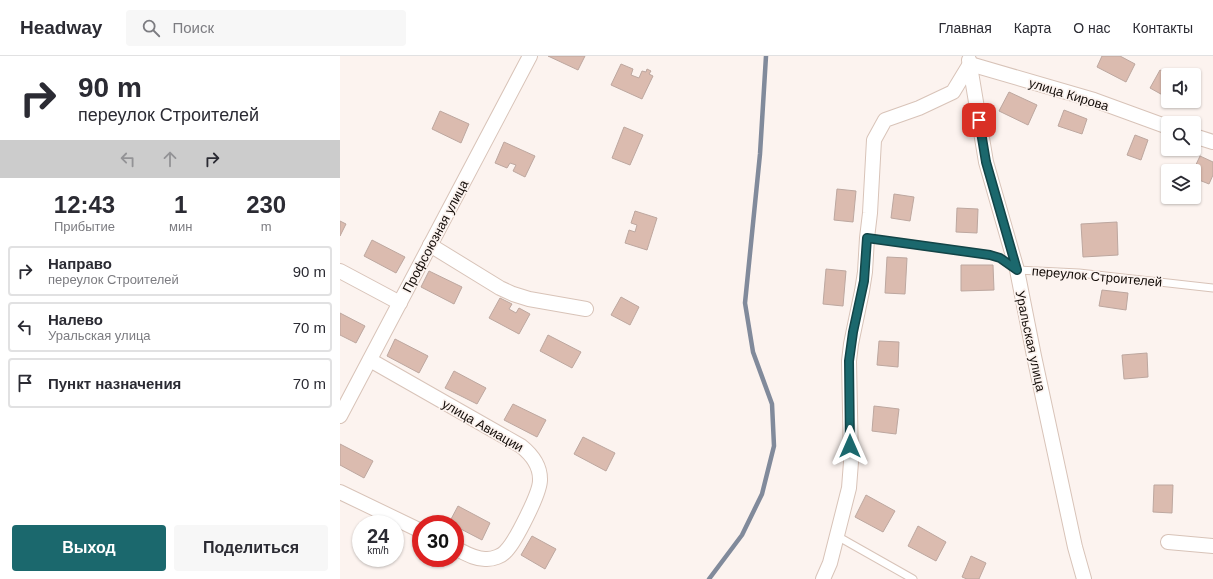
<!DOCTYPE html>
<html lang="ru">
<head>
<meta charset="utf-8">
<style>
  body { margin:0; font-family:Arial,sans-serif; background:#f7f7f7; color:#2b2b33; height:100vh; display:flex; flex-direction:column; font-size:15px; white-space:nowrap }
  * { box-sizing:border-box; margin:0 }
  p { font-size:13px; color:#7c7c81 }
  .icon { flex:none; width:22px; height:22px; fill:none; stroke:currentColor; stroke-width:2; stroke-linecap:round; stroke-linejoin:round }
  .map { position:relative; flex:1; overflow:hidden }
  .panel { display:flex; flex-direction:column; background:#fff; width:340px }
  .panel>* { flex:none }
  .hud { background:#fff; color:#2b2b33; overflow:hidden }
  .fabs { position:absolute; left:821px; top:12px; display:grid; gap:8px }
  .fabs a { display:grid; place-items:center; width:40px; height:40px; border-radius:4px; background:#fff; box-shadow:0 1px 3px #0004; font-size:20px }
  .speed { position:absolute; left:12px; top:459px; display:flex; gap:8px; font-size:20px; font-weight:700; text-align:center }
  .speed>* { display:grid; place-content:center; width:52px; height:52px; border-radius:50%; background:#fff; box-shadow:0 1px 3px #0004; line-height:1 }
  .speed small { font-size:10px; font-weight:400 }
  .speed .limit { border:6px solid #d22; background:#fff; color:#111 }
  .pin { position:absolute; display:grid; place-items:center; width:34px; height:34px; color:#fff; margin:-17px; border-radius:8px; box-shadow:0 2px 6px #0006 }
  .me { position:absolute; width:44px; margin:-22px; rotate:0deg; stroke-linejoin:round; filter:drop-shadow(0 0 3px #0008) }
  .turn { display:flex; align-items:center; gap:14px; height:84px; padding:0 12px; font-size:18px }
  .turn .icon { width:52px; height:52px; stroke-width:2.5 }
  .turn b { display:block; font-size:28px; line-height:34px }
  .lanes { display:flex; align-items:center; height:38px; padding:0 12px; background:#0003; justify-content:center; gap:20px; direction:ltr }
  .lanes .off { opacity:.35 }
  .eta { display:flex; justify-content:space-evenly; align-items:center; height:68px; text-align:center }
  .eta b { font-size:24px; font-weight:600; line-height:28px }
  .button { display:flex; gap:8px; margin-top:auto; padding:8px 12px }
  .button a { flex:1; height:46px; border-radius:4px; background:#1b686d; color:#fff; font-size:16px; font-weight:600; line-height:46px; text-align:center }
  .button a+a { background:#f7f7f7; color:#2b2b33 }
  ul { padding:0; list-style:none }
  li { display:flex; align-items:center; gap:12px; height:50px; margin:0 8px 6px; padding:0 4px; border:2px solid #e1e1e2; border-radius:4px }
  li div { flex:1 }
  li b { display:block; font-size:15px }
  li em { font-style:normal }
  header { display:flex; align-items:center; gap:24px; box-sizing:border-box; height:56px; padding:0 20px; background:#fff; border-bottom:1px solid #e1e1e2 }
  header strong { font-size:19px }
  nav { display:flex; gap:22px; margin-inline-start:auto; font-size:14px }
  .search { width:280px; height:36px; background:#f7f7f7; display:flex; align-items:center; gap:10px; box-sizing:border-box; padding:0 14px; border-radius:4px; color:#7c7c81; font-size:15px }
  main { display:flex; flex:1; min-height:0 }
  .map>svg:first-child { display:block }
</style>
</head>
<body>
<header>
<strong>Headway</strong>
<div class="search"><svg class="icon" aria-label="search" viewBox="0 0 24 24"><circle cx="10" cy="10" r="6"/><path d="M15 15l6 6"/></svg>Поиск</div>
<nav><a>Главная</a><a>Карта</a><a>О нас</a><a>Контакты</a></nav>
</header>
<main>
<section class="panel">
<div class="hud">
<div class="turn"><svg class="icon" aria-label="right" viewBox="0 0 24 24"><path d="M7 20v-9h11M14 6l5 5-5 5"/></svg><div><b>90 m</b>переулок Строителей</div></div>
<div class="lanes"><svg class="icon off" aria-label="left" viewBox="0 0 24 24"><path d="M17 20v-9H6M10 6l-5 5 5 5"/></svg><svg class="icon off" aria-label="ahead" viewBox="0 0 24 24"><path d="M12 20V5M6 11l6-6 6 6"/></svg><svg class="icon" aria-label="right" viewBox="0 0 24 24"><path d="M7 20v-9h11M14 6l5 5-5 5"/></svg></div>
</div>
<div class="eta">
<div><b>12:43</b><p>Прибытие</p></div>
<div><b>1</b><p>мин</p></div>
<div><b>230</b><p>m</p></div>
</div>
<ul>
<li><svg class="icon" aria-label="right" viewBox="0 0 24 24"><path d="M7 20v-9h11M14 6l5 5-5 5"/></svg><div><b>Направо</b><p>переулок Строителей</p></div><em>90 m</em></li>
<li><svg class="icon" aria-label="left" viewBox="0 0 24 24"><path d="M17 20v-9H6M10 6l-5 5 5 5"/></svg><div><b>Налево</b><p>Уральская улица</p></div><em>70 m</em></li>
<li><svg class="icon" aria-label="arrive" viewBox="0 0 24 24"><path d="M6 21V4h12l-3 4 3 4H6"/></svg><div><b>Пункт назначения</b></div><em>70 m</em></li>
</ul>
<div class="button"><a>Выход</a><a>Поделиться</a></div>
</section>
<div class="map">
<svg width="873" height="523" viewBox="0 0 873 523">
  <rect width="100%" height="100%" fill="#fcf3ef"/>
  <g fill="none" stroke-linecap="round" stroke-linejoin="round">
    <!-- stream -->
    <path stroke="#818a9b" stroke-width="4.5" d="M369 523 402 479 422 438 434 390 432 348 413 296 405 247 420 98 426 0"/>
  </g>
  <!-- building -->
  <g fill="#dbbbaf" stroke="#bda79f">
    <path d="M208 0H245L238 14Z"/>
    <path d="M762 0H780L795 8 786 26 757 11Z"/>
    <path d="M281 8 293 13 291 19 299 22 302 15 306 16 307 13 311 15 309 18 313 20 302 43 271 29Z"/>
    <path d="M820 14 830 19H828V42L810 32Z"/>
    <path d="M669 36 697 49 688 69 659 55Z"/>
    <path d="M724 54 747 63 742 78 718 70Z"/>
    <path d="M100 55 129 68 121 87 92 73Z"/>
    <path d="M284 71 303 79 290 109 272 102Z"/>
    <path d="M795 79 808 84 801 104 787 99Z"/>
    <path d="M164 86 195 100 185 121 173 115 176 109 170 107 167 112 155 107Z"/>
    <path d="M860 100 873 106V119L869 128 854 122V115H853Z"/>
    <path d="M497 133 516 135 513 166 494 164Z"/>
    <path d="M554 138 574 141 570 165 551 162Z"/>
    <path d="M617 152 638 153 637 177 616 176Z"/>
    <path d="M295 155 317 162 307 194 285 187 289 174 295 176 297 169 291 167Z"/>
    <path d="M0 165 6 168 0 180Z"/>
    <path d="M777 166 778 199 743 201 741 168Z"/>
    <path d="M32 184 65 201 56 217 24 200Z"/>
    <path d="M547 201 567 202 565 238 545 237Z"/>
    <path d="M621 209H653L654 234 621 235Z"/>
    <path d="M486 213 506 215 503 250 483 248Z"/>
    <path d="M89 215 122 231 114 248 81 231Z"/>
    <path d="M762 234 788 237 786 254 759 250Z"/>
    <path d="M281 241 299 251 290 269 271 259Z"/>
    <path d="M160 242 172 248 169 253 176 257 179 252 190 258 179 278 149 262Z"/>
    <path d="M0 257 25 270 16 287 0 279Z"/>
    <path d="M208 279 241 296 232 312 200 295Z"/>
    <path d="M55 283 88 300 79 317 47 300Z"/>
    <path d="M539 285 559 286 558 311 537 309Z"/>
    <path d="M807 297 808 321 784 323 782 299Z"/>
    <path d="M114 315 146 332 137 348 105 332Z"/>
    <path d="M173 348 206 364 197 381 164 364Z"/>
    <path d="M534 350 559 353 556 378 532 375Z"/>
    <path d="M243 381 275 397 266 415 234 398Z"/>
    <path d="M0 388 33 405 24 422 0 409Z"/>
    <path d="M814 429H833L832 457 813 456Z"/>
    <path d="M526 439 555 455 543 476 515 461Z"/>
    <path d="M118 450 150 467 142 484 115 470V468L109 467Z"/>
    <path d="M578 470 606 486 596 505 568 490Z"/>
    <path d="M192 480 216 493 205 513 181 499Z"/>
    <path d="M631 500 646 507 639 523H627L622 521Z"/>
  </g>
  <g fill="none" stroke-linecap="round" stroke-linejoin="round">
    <defs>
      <g id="service">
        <path d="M527 182 650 199 660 202 677 214 739 217 873 232"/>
        <path d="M497 480 573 523"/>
      </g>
      <g id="minor">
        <path d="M629 4 646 106 677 214 694 300 735 491 744 523"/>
        <path d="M854 80 873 86"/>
        <path d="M90 189 160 232 173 238 189 243 246 253"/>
        <path d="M0 215 60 247"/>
        <path d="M30 304 181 390C191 398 200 409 200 423 201 436 175 486 166 495 162 500 153 503 147 503 136 504 125 497 115 492"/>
        <path d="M0 360 190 0"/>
        <path d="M0 436 81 475"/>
        <path d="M828 486 873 490"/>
        <path d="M483 523 490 507 509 432 511 406 509 305 511 288 522 235 525 216 527 182 530 157 534 84 545 64 579 52 613 36 630 8 754 44 828 71"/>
      </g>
    </defs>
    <!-- service casing -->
    <use href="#service" stroke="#d8c3b8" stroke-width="9"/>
    <!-- minor casing -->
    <use href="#minor" stroke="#d8c3b8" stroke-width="16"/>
    <!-- service -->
    <use href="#service" stroke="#fff" stroke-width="7"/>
    <!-- minor -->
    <use href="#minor" stroke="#fff" stroke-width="14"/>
  </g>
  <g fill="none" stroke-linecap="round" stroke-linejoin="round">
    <defs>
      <path id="route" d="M510 390 509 305 513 276 524 225 527 182 650 199 660 202 677 214 646 106 639 64"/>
    </defs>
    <!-- route casing -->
    <use href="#route" stroke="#124447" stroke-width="10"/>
    <!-- route -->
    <use href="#route" stroke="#1b686d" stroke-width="7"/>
  </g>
  <g text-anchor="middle" stroke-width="3.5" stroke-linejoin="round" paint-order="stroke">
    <!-- street labels -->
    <g font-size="13" fill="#130c08" stroke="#fcf3ef">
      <text transform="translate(729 38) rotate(17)" y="5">улица Кирова</text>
      <text transform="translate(95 180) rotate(-62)" y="5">Профсоюзная улица</text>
      <text transform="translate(757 220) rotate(5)" y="5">переулок Строителей</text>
      <text transform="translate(691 285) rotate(78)" y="5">Уральская улица</text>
      <text transform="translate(143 369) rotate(30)" y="5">улица Авиации</text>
    </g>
  </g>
</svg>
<div class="fabs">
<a><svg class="icon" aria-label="sound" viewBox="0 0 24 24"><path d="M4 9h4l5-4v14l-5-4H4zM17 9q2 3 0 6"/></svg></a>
<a><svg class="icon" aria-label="search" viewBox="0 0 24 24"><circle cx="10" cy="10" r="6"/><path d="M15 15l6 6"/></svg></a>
<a><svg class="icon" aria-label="layers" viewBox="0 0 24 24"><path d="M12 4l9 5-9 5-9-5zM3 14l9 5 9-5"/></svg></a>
</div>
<div class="speed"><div>24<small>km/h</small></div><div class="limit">30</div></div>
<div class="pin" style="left:639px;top:64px;background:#d93025"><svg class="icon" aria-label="arrive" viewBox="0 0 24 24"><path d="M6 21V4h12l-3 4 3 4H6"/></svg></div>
<svg class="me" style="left:510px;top:390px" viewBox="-20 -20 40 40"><path d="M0-17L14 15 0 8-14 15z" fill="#1b686d" stroke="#fff" stroke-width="4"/></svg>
</div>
</main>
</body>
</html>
